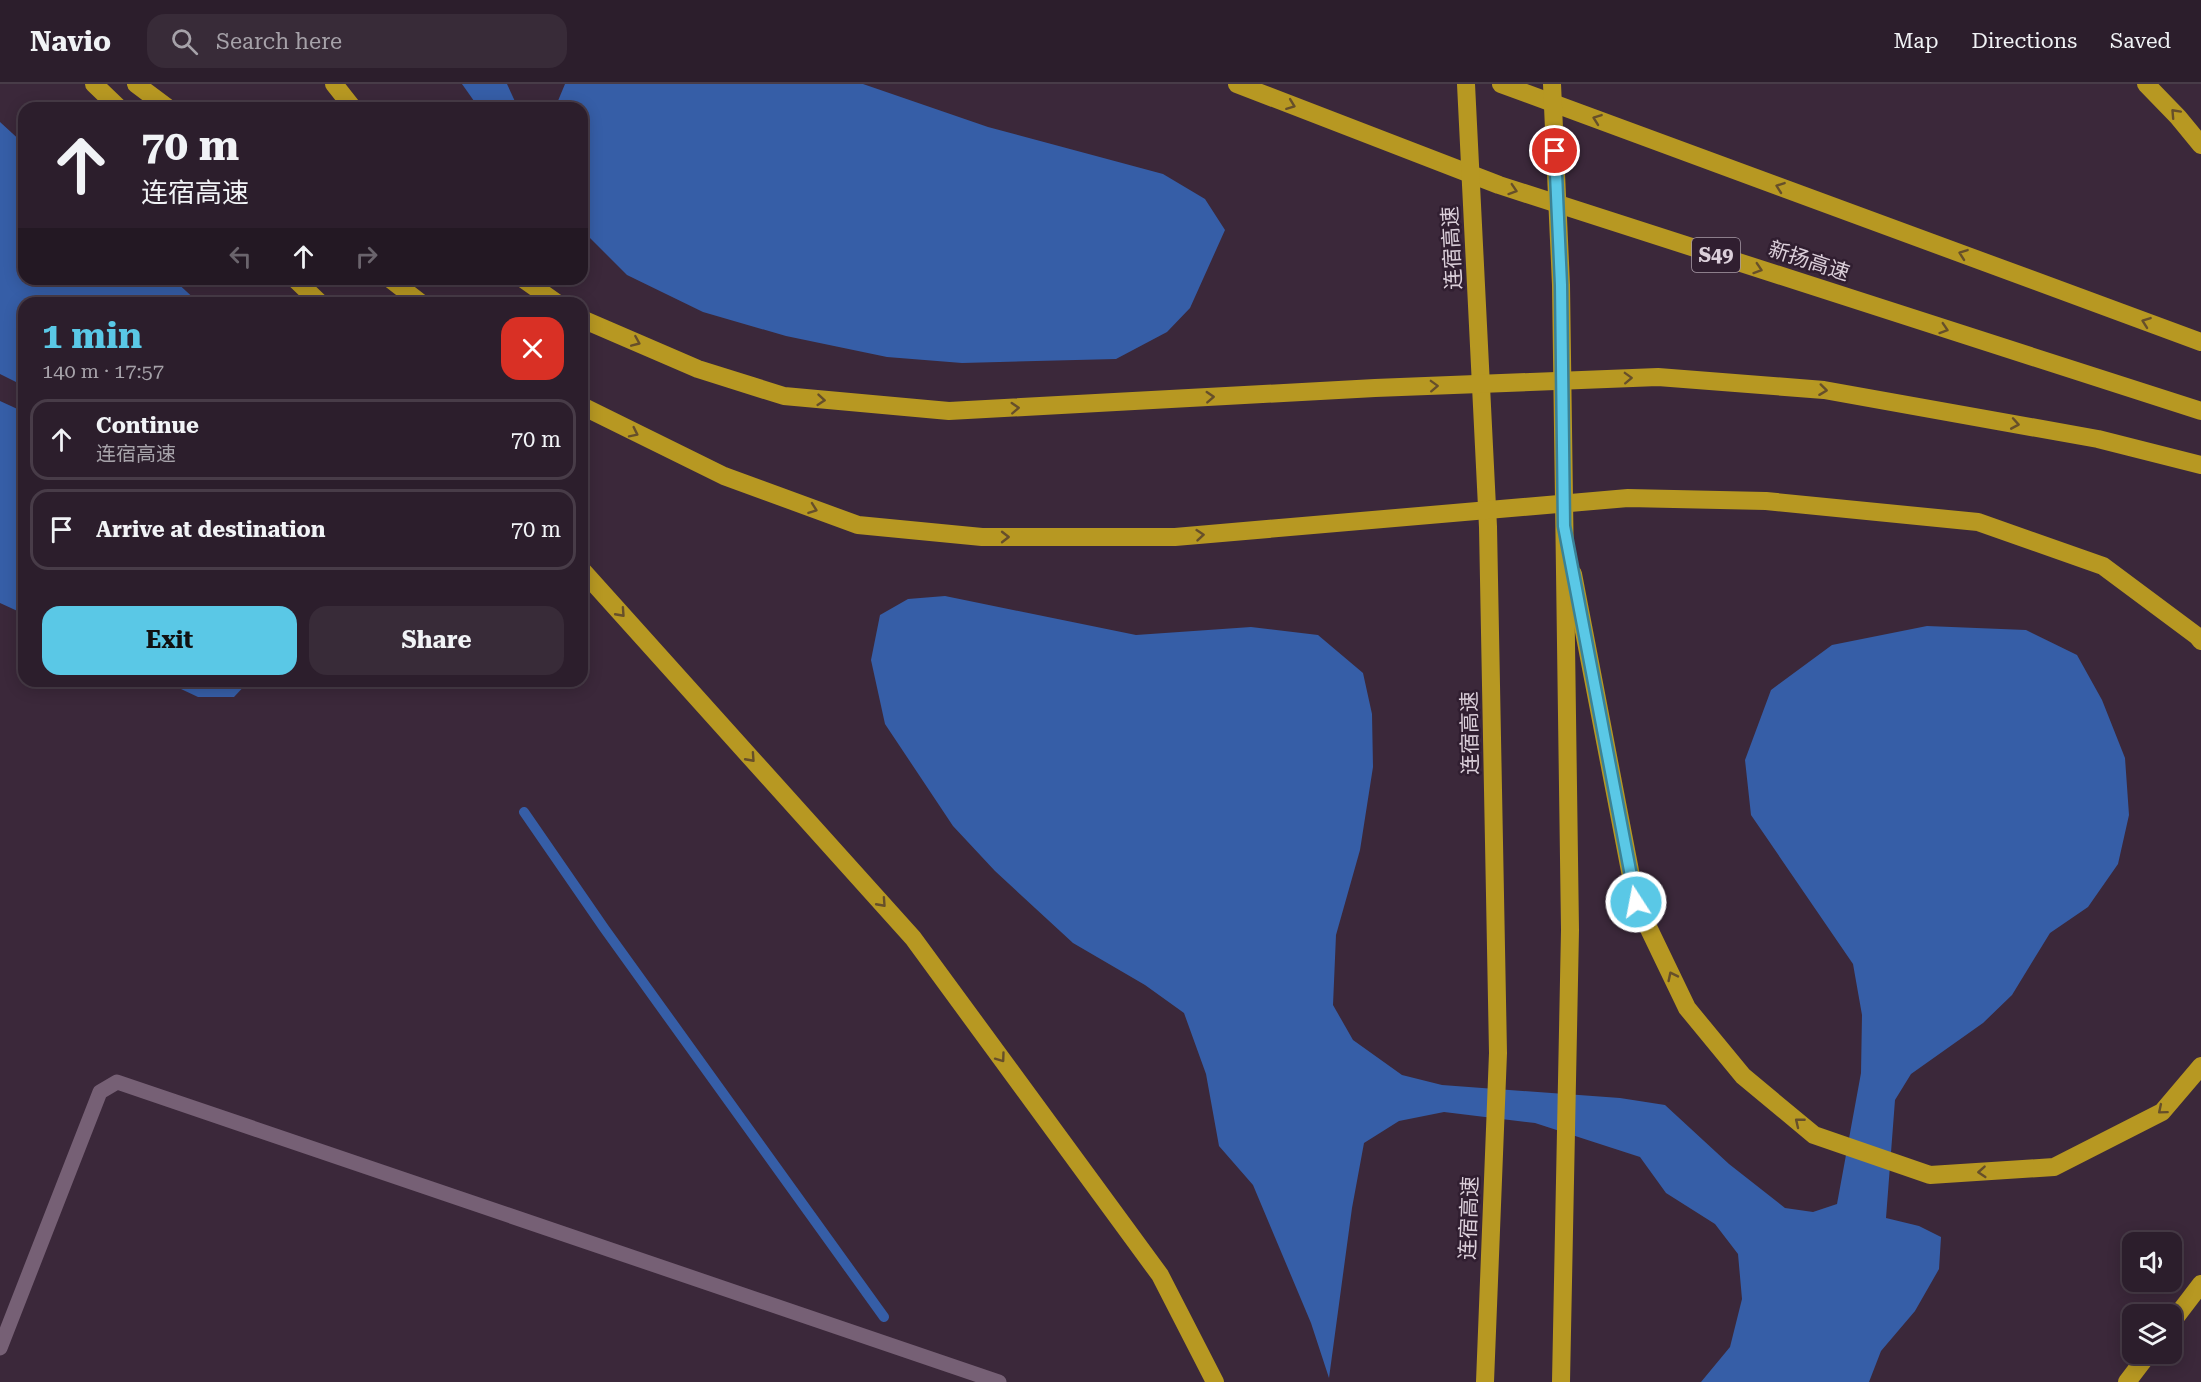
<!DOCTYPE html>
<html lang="en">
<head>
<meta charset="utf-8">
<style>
  body { margin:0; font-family:"Roboto Serif","Noto Sans SC",serif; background:#382b38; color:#f1f3f6; height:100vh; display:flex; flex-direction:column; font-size:22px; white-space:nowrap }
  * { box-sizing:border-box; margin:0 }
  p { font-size:20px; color:#a6a2a9 }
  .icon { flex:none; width:33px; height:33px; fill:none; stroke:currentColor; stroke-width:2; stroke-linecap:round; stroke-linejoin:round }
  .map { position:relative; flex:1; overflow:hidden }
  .sheet { position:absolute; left:18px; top:213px; width:570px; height:390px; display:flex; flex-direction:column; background:#2c1e2c; border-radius:18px; box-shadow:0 3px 15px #0003,0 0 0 2px #483c48 }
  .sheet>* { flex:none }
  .hud { position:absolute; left:18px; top:18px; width:570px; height:183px; border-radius:18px; box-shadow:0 3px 15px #0003,0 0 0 2px #483c48; background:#2c1e2c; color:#f1f3f6; overflow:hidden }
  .buttons { position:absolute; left:2122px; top:1148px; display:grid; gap:12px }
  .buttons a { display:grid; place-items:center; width:60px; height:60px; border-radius:12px; background:#2c1e2c; box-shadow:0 3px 15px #0003,0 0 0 2px #483c48; font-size:30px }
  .pin { position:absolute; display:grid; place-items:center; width:51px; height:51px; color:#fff; margin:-26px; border:3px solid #fff; border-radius:50%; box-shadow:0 2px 6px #0007 }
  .me { position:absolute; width:66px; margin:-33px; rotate:349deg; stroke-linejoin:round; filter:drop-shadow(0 0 4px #0008) }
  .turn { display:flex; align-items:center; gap:21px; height:126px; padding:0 24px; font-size:27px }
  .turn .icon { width:78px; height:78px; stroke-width:2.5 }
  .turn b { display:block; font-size:42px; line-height:51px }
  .lanes { display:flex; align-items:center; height:57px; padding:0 24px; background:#0003; justify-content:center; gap:30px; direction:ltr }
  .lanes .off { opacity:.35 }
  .round { display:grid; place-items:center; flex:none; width:63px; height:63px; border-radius:18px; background:#382b38 }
  .summary { display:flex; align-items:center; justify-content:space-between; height:102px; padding:0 24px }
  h1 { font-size:36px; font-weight:700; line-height:45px; color:#5ac8e6 }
  .button { display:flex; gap:12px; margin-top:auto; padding:12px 24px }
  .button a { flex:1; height:69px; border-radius:18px; background:#5ac8e6; color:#111; font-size:24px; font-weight:700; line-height:69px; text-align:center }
  .button a+a { background:#382b38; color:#f1f3f6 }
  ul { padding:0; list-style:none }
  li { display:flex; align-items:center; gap:18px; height:81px; margin:0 12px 9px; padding:0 12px; border:3px solid #483c48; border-radius:18px }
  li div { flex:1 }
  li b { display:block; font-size:22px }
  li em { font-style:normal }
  header { display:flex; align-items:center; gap:36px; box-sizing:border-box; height:84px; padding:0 30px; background:#2c1e2c; border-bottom:2px solid #483c48 }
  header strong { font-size:28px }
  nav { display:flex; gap:33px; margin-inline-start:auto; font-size:21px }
  .search { width:420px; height:54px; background:#382b38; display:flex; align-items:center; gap:15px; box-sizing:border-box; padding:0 21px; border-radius:18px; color:#a6a2a9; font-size:22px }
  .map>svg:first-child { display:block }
</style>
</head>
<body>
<header>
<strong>Navio</strong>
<div class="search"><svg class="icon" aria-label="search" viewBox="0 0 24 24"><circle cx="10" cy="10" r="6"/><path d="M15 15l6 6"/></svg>Search here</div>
<nav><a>Map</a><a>Directions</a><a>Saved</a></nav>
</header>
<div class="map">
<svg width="2201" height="1298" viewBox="0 0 2201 1298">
  <rect width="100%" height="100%" fill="#3b283a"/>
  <!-- water -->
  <g fill="#365ea7">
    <path d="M462 0H507L518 24H479Z"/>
    <path d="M565 0H863L988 43 1163 90 1205 115 1225 146 1190 224 1167 248 1116 275 962 279 887 273 786 252 703 228 627 191 582 146V24H555Z"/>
    <path d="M0 38 24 60V195H173L199 219H24V302L0 290Z"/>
    <path d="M0 317 24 328V530L0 519Z"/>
    <path d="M945 512 1136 551 1251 543 1318 551 1363 589 1372 630 1373 683 1360 766 1336 851 1333 921 1353 956 1402 991 1442 1001 1620 1014 1665 1021 1729 1080 1785 1124 1813 1128 1837 1120 1861 989 1862 931 1853 880 1751 731 1745 676 1771 606 1832 561 1927 542 2026 546 2077 571 2102 616 2125 674 2129 731 2118 780 2088 823 2050 849 2012 911 1983 939 1911 990 1895 1016 1886 1134 1919 1142 1941 1153 1939 1185 1915 1227 1881 1267 1869 1298H1701L1730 1263 1742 1215 1738 1170 1715 1140 1666 1109 1640 1073 1535 1039 1444 1028 1399 1037 1364 1059 1352 1124 1329 1294 1311 1239 1253 1101 1219 1062 1206 990 1184 929 1145 901 1073 859 995 787 953 742 885 640 871 576 880 531 908 515Z"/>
    <path d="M164 597H249L234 613H198Z"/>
  </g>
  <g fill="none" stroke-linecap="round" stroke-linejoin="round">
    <!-- stream -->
    <path stroke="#365ea7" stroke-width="10" d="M524 728 604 844 884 1233"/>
    <!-- service -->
    <path stroke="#766075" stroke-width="15" d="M0 1264 100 1008 117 998 999 1298"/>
    <!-- motorway -->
    <g stroke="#b79822" stroke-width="18">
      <path d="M94 0 119 24"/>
      <path d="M136 0 168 24"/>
      <path d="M334 0 353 24"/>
      <path d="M1237 0 1499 101 2201 327"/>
      <path d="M1466 0 1488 443 1498 969 1485 1298"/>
      <path d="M1501 0 2201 258"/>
      <path d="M1552 0 1561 201 1570 846 1561 1298"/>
      <path d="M2146 0 2178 33 2201 61"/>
      <path d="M295 195 320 219"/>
      <path d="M390 195 421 219"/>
      <path d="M523 195 557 219"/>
      <path d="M582 235 698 285 784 312 949 327 1375 304 1658 293 1824 306 2098 355 2201 381"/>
      <path d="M582 322 724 392 858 441 982 453H1175L1628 414 1766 417 1978 438 2103 482 2197 552 2201 557"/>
      <path d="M582 486 913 854 1160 1191 1215 1298"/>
      <path d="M1573 490 1636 818 1687 924 1743 992 1814 1051 1930 1091 2054 1083 2162 1028 2201 982"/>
      <path d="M2172 1238 2201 1200"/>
      <path d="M2127 1298 2149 1269"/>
    </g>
  </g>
  <!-- one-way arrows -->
  <defs><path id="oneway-chevron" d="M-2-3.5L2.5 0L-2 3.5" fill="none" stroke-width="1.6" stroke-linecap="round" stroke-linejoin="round" transform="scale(1.5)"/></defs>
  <g stroke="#664f2a">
    <use href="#oneway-chevron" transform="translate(1291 21) rotate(21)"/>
    <use href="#oneway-chevron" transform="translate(2175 29) rotate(-133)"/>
    <use href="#oneway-chevron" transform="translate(1597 35) rotate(-160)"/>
    <use href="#oneway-chevron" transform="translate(1780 103) rotate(-160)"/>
    <use href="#oneway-chevron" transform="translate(1513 106) rotate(18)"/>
    <use href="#oneway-chevron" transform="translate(1963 170) rotate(-160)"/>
    <use href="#oneway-chevron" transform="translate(1758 185) rotate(18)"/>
    <use href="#oneway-chevron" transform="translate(2146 238) rotate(-160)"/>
    <use href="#oneway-chevron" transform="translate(1944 245) rotate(18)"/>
    <use href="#oneway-chevron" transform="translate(636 258) rotate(23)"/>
    <use href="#oneway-chevron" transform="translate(1628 294) rotate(-2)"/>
    <use href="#oneway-chevron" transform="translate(1434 302) rotate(-2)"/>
    <use href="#oneway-chevron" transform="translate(1823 306) rotate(7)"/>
    <use href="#oneway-chevron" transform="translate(1210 313) rotate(-3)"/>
    <use href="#oneway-chevron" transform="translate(821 316) rotate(5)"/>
    <use href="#oneway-chevron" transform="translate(1015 324) rotate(-3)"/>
    <use href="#oneway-chevron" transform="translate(2015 340) rotate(10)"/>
    <use href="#oneway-chevron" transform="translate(634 349) rotate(26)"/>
    <use href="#oneway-chevron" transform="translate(813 425) rotate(20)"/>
    <use href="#oneway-chevron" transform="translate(1200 451) rotate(-5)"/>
    <use href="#oneway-chevron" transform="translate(1005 453)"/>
    <use href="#oneway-chevron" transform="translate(621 529) rotate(48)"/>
    <use href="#oneway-chevron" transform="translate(751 674) rotate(48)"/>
    <use href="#oneway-chevron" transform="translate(882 819) rotate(48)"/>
    <use href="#oneway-chevron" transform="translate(1672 892) rotate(-116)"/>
    <use href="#oneway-chevron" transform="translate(1001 974) rotate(54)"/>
    <use href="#oneway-chevron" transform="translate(2162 1026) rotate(140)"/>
    <use href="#oneway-chevron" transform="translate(1799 1038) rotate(-141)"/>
    <use href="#oneway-chevron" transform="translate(1982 1088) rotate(176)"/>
  </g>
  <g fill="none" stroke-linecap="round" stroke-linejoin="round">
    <defs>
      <path id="route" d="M1555 67 1561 201 1564 442 1636 818"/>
    </defs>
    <!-- route casing -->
    <use href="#route" stroke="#3a8296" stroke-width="15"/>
    <!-- route -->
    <use href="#route" stroke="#5ac8e6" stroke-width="10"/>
  </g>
  <g text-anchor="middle" stroke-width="5" stroke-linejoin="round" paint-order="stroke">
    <!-- shield labels -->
    <rect fill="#301e30" stroke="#a89aa7" stroke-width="1.5" x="1692" y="154" width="48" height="34" rx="4.5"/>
    <g font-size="20" font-weight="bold" fill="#dbcfda">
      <text x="1716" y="178">S49</text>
    </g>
    <!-- street labels -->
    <g font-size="21" fill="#dbcfda" stroke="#301e30">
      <text transform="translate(1452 164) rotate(-93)" y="7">连宿高速</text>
      <text transform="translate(1809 177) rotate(18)" y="7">新扬高速</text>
      <text transform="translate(1470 649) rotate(-91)" y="7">连宿高速</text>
      <text transform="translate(1469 1134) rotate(-88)" y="7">连宿高速</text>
    </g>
  </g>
</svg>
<div class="buttons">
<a><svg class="icon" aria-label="sound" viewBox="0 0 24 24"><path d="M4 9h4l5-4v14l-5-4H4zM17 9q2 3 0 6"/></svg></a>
<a><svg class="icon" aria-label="layers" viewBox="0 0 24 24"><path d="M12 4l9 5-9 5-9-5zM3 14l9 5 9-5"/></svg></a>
</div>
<div class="pin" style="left:1555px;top:67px;background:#d93025"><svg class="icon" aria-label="arrive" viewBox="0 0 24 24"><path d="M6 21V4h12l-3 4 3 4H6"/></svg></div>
<svg class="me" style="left:1636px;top:818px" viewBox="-20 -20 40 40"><circle r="17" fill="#5ac8e6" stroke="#fff" stroke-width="3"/><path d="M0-11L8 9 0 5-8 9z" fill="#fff"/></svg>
<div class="hud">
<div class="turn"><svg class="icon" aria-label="ahead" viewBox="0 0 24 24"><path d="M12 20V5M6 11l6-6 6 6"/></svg><div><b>70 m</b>连宿高速</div></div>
<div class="lanes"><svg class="icon off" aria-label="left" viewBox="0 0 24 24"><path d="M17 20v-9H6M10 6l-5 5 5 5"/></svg><svg class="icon" aria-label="ahead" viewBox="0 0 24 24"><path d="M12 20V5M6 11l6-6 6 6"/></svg><svg class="icon off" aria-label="right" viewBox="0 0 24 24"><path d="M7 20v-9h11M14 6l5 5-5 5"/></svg></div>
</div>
<section class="sheet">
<div class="summary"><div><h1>1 min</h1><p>140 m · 17:57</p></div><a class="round" style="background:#d93025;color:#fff"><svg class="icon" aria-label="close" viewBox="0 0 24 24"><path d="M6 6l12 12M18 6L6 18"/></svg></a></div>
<ul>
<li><svg class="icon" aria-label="ahead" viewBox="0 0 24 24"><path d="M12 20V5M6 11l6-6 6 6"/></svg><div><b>Continue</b><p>连宿高速</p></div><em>70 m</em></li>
<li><svg class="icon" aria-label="arrive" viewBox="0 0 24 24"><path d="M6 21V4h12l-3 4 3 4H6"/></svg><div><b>Arrive at destination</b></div><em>70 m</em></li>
</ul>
<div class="button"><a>Exit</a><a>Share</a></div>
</section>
</div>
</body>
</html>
